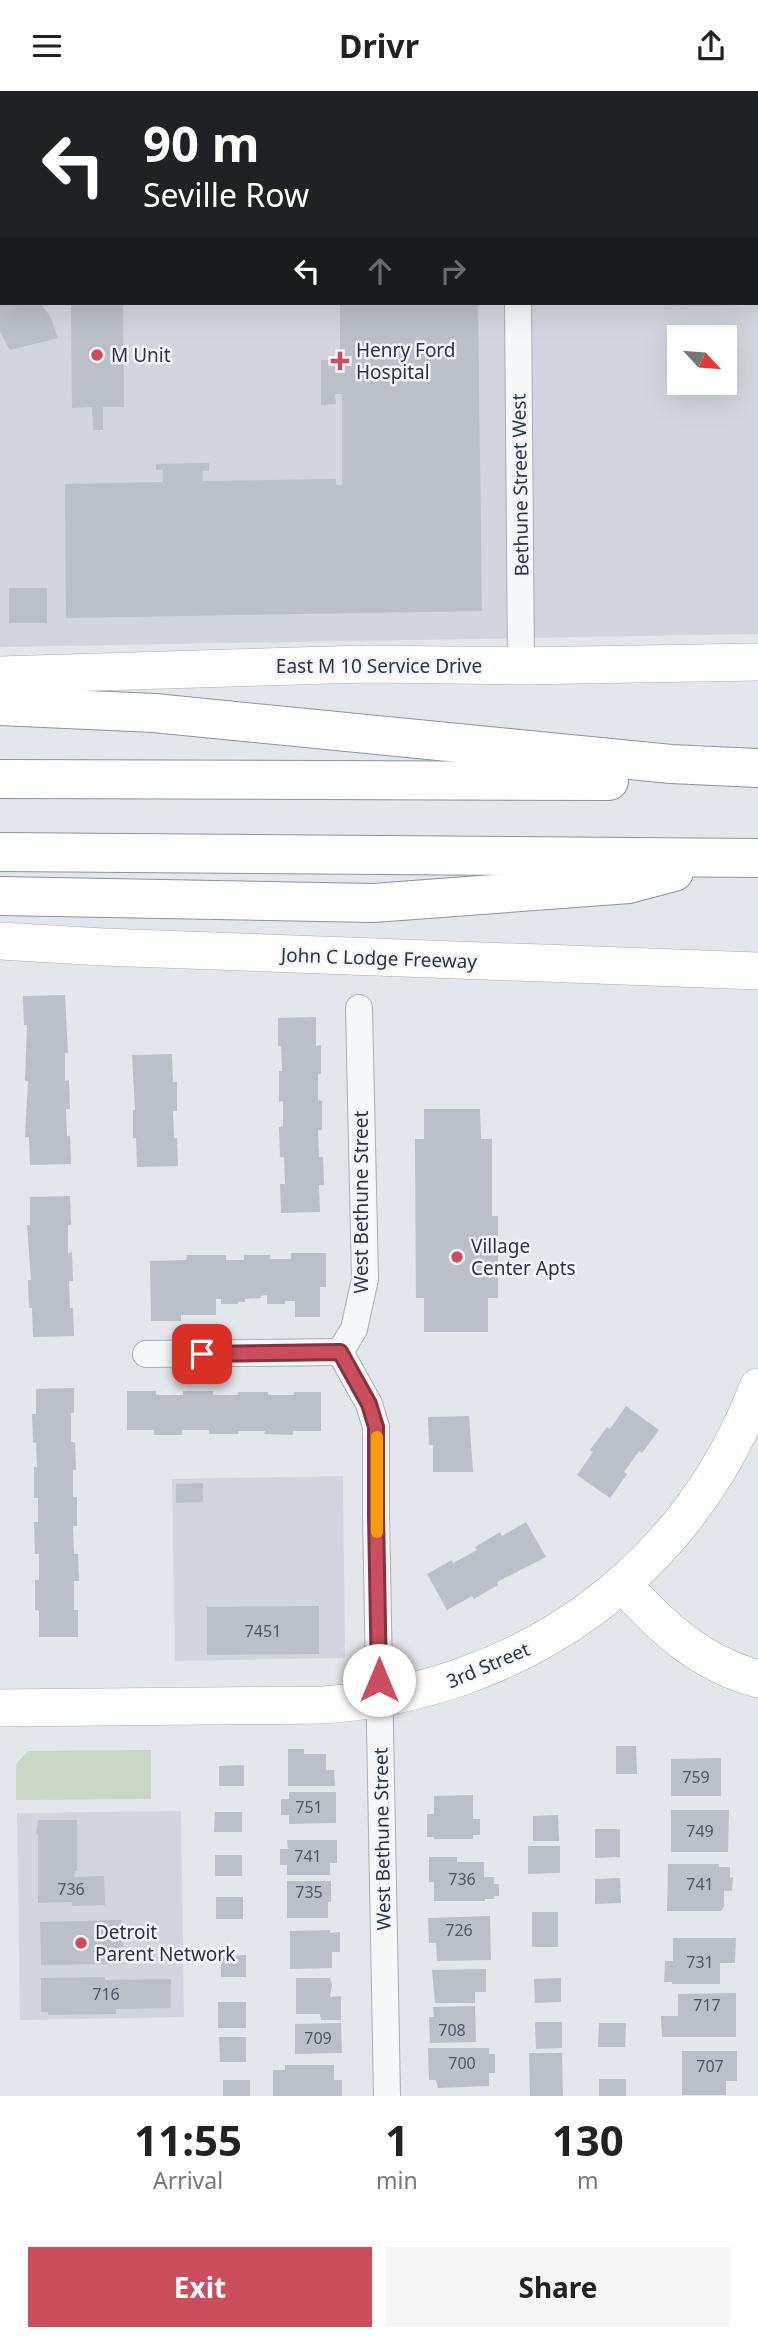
<!DOCTYPE html>
<html lang="en">
<head>
<meta charset="utf-8">
<style>
  body { margin:0; font-family:"Noto Sans",sans-serif; background:#f6f6f6; color:#222; height:100vh; display:flex; flex-direction:column; font-size:26px; white-space:nowrap }
  * { box-sizing:border-box; margin:0 }
  p { font-size:23px; color:#767676 }
  .icon { flex:none; width:38px; height:38px; fill:none; stroke:currentColor; stroke-width:2; stroke-linecap:round; stroke-linejoin:round }
  .map { position:relative; height:2005px; overflow:hidden }
  .sheet { display:flex; flex-direction:column; background:#fff; flex:1 }
  .sheet>* { flex:none }
  .hud { position:absolute; left:0px; top:0px; width:760px; height:214px; box-shadow:0 7px 28px #0002; background:#202124; color:#fff; overflow:hidden }
  .needle { width:46px; rotate:116deg }
  .buttons { position:absolute; left:667px; top:234px; display:grid; gap:14px }
  .buttons a { display:grid; place-items:center; width:70px; height:70px; border-radius:0px; background:#fff; box-shadow:0 7px 28px #0002; font-size:35px }
  .pin { position:absolute; display:grid; place-items:center; width:60px; height:60px; color:#fff; margin:-30px; border-radius:14px; box-shadow:0 4px 10px #0006 }
  .me { position:absolute; width:77px; margin:-38px; rotate:0deg; stroke-linejoin:round; filter:drop-shadow(0 0 5px #0008) }
  .turn { display:flex; align-items:center; gap:24px; height:147px; padding:0 28px; font-size:32px }
  .turn .icon { width:91px; height:91px; stroke-width:2.5 }
  .turn b { display:block; font-size:49px; line-height:60px }
  .lanes { display:flex; align-items:center; height:66px; padding:0 28px; background:#0003; justify-content:center; gap:35px; direction:ltr }
  .lanes .off { opacity:.35 }
  .eta { display:flex; justify-content:space-evenly; align-items:center; height:119px; text-align:center }
  .eta b { font-size:42px; font-weight:700; line-height:49px }
  .button { display:flex; gap:14px; margin-top:auto; padding:14px 28px }
  .button a { flex:1; height:80px; border-radius:0px; background:#cb4d5e; color:#fff; font-size:28px; font-weight:700; line-height:80px; text-align:center }
  .button a+a { background:#f6f6f6; color:#222 }
  header { display:flex; justify-content:space-between; align-items:center; height:91px; padding:0 28px; background:#fff; font-size:32px; font-weight:700 }
  .map>svg:first-child { display:block }
</style>
</head>
<body>
<header><svg class="icon" aria-label="menu" viewBox="0 0 24 24"><path d="M4 6h16M4 12h16M4 18h16"/></svg>Drivr<svg class="icon" aria-label="share" viewBox="0 0 24 24"><path d="M12 15V3M7 8l5-5 5 5M5 13v7h14v-7"/></svg></header>
<div class="map">
<svg width="758" height="2005" viewBox="0 0 758 2005">
  <rect width="100%" height="100%" fill="#e3e6eb"/>
  <!-- built -->
  <g fill="#d2d5dd" fill-rule="evenodd">
    <path d="M0 0H758V543L0 556ZM2 2H758V212H2ZM679 247H724V292H679Z"/>
    <path d="M343 1385 345 1567 175 1570 172 1388Z"/>
    <path d="M181 1720 184 1926 20 1929 17 1722Z"/>
  </g>
  <!-- green -->
  <path fill="#c9d5c5" d="M151 1659V1708L16 1709V1673L28 1660Z"/>
  <!-- building -->
  <g fill="#bbbfc8">
    <path d="M0 212H40L50 225 58 247 10 259 0 241Z"/>
    <path d="M71 212H123L124 316H103V339H93L92 316 72 317Z"/>
    <path d="M340 212H478L482 520 66 527 65 393 163 391V379H156V373L209 372V380H203V390L336 388V394H342V303H335L336 313 321 314V269H334L333 272H340Z"/>
    <rect x="9" y="497" width="38" height="35"/>
    <path d="M65 904 68 962H65V990L69 989 70 1018H66L67 1045H70L71 1073 30 1074 29 1046H25L28 990H25L27 934H24L23 905Z"/>
    <path d="M316 926V955L321 954V983H318V1009L322 1010V1039H318L319 1066H323L324 1094H319L320 1121 281 1122 280 1093H285L284 1066H280L279 1036 283 1035V1010L279 1011V980H282L281 955H278V927Z"/>
    <path d="M172 963 173 991H177V1020H173L174 1047H177L178 1075 137 1076 136 1047H133V1019H135L132 964Z"/>
    <path d="M424 1018H480L481 1048H492V1125H498V1207H488V1241H424V1207H416L415 1048H424Z"/>
    <path d="M70 1105 71 1134H68V1162L72 1161 73 1190H69L70 1217H73L74 1245 33 1246 32 1217H29L28 1189H31L27 1134H30V1106Z"/>
    <path d="M291 1162H326V1196H320V1226H295V1210H285V1213H267V1204L261 1205V1207L245 1208V1211H238V1213H221V1208H216V1224H181V1230H151L150 1170 186 1169 187 1164H226V1169H244V1164H270V1168H291Z"/>
    <path d="M74 1297V1322H71V1351H75L76 1379H73V1406H77V1435H73L74 1463H78L79 1490H74V1519H78V1546H39V1520L35 1519V1489H39V1463H35L34 1431H38V1407H34V1376H37L36 1351 33 1352 32 1323H36V1298Z"/>
    <path d="M127 1300H156V1304H183V1300H213V1304H238V1301H268V1304H294V1301H321V1340H293V1344L264 1343 265 1340H238V1343H209V1339H182V1344H154V1339H127Z"/>
    <path d="M626 1315 659 1339 642 1362 639 1360 624 1381 627 1383 610 1407 577 1384 593 1361 590 1359 607 1336 610 1338Z"/>
    <path d="M469 1325 473 1381H433V1354H429L428 1326Z"/>
    <path d="M203 1392V1411L176 1412V1393Z"/>
    <path d="M526 1431 546 1466 497 1491 498 1494 474 1508 472 1505 447 1519 427 1483 452 1469 453 1472 477 1459 475 1456 500 1441 502 1445Z"/>
    <path d="M319 1515V1563L207 1564V1516Z"/>
    <path d="M616 1655H636L637 1683H616Z"/>
    <path d="M288 1658H304V1663H326V1679H334L335 1695H288Z"/>
    <path d="M721 1667V1705H671V1668Z"/>
    <path d="M244 1674V1695H219V1675Z"/>
    <path d="M289 1701H336V1732L289 1733V1724H281V1708H289Z"/>
    <path d="M473 1704V1728H480V1744H473V1748H434V1746H427V1723H434V1705Z"/>
    <path d="M671 1719H729L728 1761H671Z"/>
    <path d="M215 1721H242V1741H214Z"/>
    <path d="M558 1724 559 1750H533V1725Z"/>
    <path d="M38 1729H77V1780H75L74 1786 104 1785 105 1814 72 1815V1811L38 1812V1744L36 1741Z"/>
    <path d="M595 1738H620V1766L595 1767Z"/>
    <path d="M287 1749H337V1772H330V1784H287V1774H280V1758H288Z"/>
    <path d="M528 1755H560V1782L528 1783Z"/>
    <rect x="215" y="1764" width="27" height="21"/>
    <path d="M429 1766H457V1771H484V1786H494V1793H499V1805H494V1808H485V1810H434V1791H429Z"/>
    <path d="M668 1773H719V1776H730V1787L733 1786 732 1800H724V1815L721 1820H667Z"/>
    <path d="M620 1787 621 1812 595 1813V1788Z"/>
    <path d="M287 1790H331V1811H328V1827H287Z"/>
    <rect x="216" y="1806" width="27" height="22"/>
    <rect x="532" y="1821" width="26" height="35"/>
    <path d="M490 1825 491 1869 437 1870 436 1852H429L428 1827Z"/>
    <path d="M122 1829 123 1873 41 1874 40 1831Z"/>
    <path d="M330 1839V1842L340 1841V1861H332V1877L290 1878V1840Z"/>
    <path d="M673 1847H736L735 1872H720V1893H672V1891H664L665 1870H673Z"/>
    <path d="M246 1864V1886H221V1865Z"/>
    <path d="M486 1878V1901H475V1912H435L432 1879Z"/>
    <path d="M105 1886V1889L171 1888V1917L116 1918V1923L48 1924V1921H41V1887Z"/>
    <path d="M296 1887H330L332 1894 330 1906 341 1905V1929H321L320 1923H296Z"/>
    <path d="M561 1887V1911L535 1912 534 1888Z"/>
    <path d="M736 1902V1946H662L661 1925H678V1903Z"/>
    <rect x="218" y="1911" width="28" height="26"/>
    <path d="M475 1915 476 1951 430 1952 429 1926H434L433 1916Z"/>
    <path d="M535 1931H562V1957L536 1958Z"/>
    <path d="M341 1932 342 1962 295 1963V1933Z"/>
    <path d="M599 1932H626L625 1956H598Z"/>
    <path d="M219 1946H246V1971H220Z"/>
    <path d="M428 1957H489V1963H495V1982H489V1995L438 1997 436 1989H429Z"/>
    <path d="M682 1960H737V1990H726V2004H682Z"/>
    <path d="M529 1962H562L563 2005H530Z"/>
    <path d="M285 1974H334V1989H342V2005H273V1979H285Z"/>
    <rect x="599" y="1988" width="27" height="17"/>
    <rect x="223" y="1989" width="27" height="16"/>
  </g>
  <g fill="none" stroke-linecap="round" stroke-linejoin="round">
    <defs>
      <g id="street">
        <path d="M518 212 521 575"/>
        <path d="M340 1261 369 1313 376 1336V1424L387 2005"/>
        <path d="M340 1261 354 1238 365 1188 359 917"/>
        <path d="M146 1263 340 1261"/>
      </g>
      <g id="secondary">
        <path d="M0 584 366 573 521 575 758 571"/>
        <path d="M0 850 103 856 758 880"/>
        <path d="M623 1493C662 1537 700 1572 758 1588"/>
        <path d="M0 1617 323 1614C521 1600 687 1483 758 1296"/>
      </g>
      <g id="highway">
        <path d="M0 615 154 622 671 673 758 677"/>
        <path d="M0 688 609 690"/>
        <path d="M0 761 758 767"/>
        <path d="M0 805 373 812 629 793 674 781"/>
      </g>
    </defs>
    <!-- street casing -->
    <use href="#street" stroke="#a8adb5" stroke-width="28"/>
    <!-- secondary casing -->
    <use href="#secondary" stroke="#a8adb5" stroke-width="38"/>
    <!-- highway casing -->
    <use href="#highway" stroke="#8b93a1" stroke-width="40"/>
    <!-- street -->
    <use href="#street" stroke="#f6f7f9" stroke-width="26"/>
    <!-- secondary -->
    <use href="#secondary" stroke="#fff" stroke-width="37"/>
    <!-- highway -->
    <use href="#highway" stroke="#fff" stroke-width="38"/>
  </g>
  <g fill="none" stroke-linecap="round" stroke-linejoin="round">
    <defs>
      <path id="route" d="M202 1263 340 1261 369 1313 376 1336V1424L379 1589"/>
    </defs>
    <!-- route casing -->
    <use href="#route" stroke="#84323d" stroke-width="18"/>
    <!-- route -->
    <use href="#route" stroke="#cb4d5e" stroke-width="12"/>
    <!-- slow -->
    <path stroke="#f59e0b" stroke-width="12" d="M377 1346V1441"/>
  </g>
  <!-- markers -->
  <g fill="#cb4d5e" stroke="#f3f5f8" stroke-width="2.5">
    <circle cx="97" cy="264" r="7"/>
    <path d="M336.5 259.5h7v7h7v7h-7v7h-7v-7h-7v-7h7z"/>
    <circle cx="457" cy="1166" r="7"/>
    <circle cx="81" cy="1852" r="7"/>
  </g>
  <g text-anchor="middle" stroke-width="5" stroke-linejoin="round" paint-order="stroke">
    <!-- number labels -->
    <g font-size="16" fill="#4f5764">
      <text x="263" y="1546">7451</text>
      <text x="696" y="1692">759</text>
      <text x="309" y="1722">751</text>
      <text x="700" y="1746">749</text>
      <text x="308" y="1771">741</text>
      <text x="462" y="1794">736</text>
      <text x="700" y="1799">741</text>
      <text x="71" y="1804">736</text>
      <text x="309" y="1807">735</text>
      <text x="459" y="1845">726</text>
      <text x="700" y="1877">731</text>
      <text x="106" y="1909">716</text>
      <text x="707" y="1920">717</text>
      <text x="452" y="1945">708</text>
      <text x="318" y="1953">709</text>
      <text x="462" y="1978">700</text>
      <text x="710" y="1981">707</text>
    </g>
    <!-- poi labels -->
    <g font-size="19" fill="#2b3443" stroke="#f3f5f8" text-anchor="start">
      <text x="356" y="266">Henry Ford<tspan x="356" dy="22">Hospital</tspan></text>
      <text x="111" y="271">M Unit</text>
      <text x="471" y="1162">Village<tspan x="471" dy="22">Center Apts</tspan></text>
      <text x="95" y="1848">Detroit<tspan x="95" dy="22">Parent Network</tspan></text>
    </g>
    <!-- street labels -->
    <g font-size="19" fill="#2b3443" stroke="#f3f5f8">
      <text transform="translate(520 394) rotate(-91)" y="7">Bethune Street West</text>
      <text x="379" y="582">East M 10 Service Drive</text>
      <text transform="translate(379 867) rotate(2)" y="7">John C Lodge Freeway</text>
      <text transform="translate(361 1111) rotate(-90)" y="7">West Bethune Street</text>
      <text transform="translate(488 1574) rotate(-23)" y="7">3rd Street</text>
      <text transform="translate(382 1748) rotate(-91)" y="7">West Bethune Street</text>
    </g>
  </g>
</svg>
<div class="buttons">
<a><svg class="needle" viewBox="-14 -14 28 28"><path d="M0-13l5 13h-10z" fill="#e53935"/><path d="M0 13l5-13h-10z" fill="#767676"/></svg></a>
</div>
<div class="pin" style="left:202px;top:1263px;background:#d93025"><svg class="icon" aria-label="arrive" viewBox="0 0 24 24"><path d="M6 21V4h12l-3 4 3 4H6"/></svg></div>
<svg class="me" style="left:379px;top:1589px" viewBox="-20 -20 40 40"><circle r="19" fill="#fff"/><path d="M0-13L10 11 0 6-10 11z" fill="#cb4d5e"/></svg>
<div class="hud">
<div class="turn"><svg class="icon" aria-label="left" viewBox="0 0 24 24"><path d="M17 20v-9H6M10 6l-5 5 5 5"/></svg><div><b>90 m</b>Seville Row</div></div>
<div class="lanes"><svg class="icon" aria-label="left" viewBox="0 0 24 24"><path d="M17 20v-9H6M10 6l-5 5 5 5"/></svg><svg class="icon off" aria-label="ahead" viewBox="0 0 24 24"><path d="M12 20V5M6 11l6-6 6 6"/></svg><svg class="icon off" aria-label="right" viewBox="0 0 24 24"><path d="M7 20v-9h11M14 6l5 5-5 5"/></svg></div>
</div>
</div>
<section class="sheet">
<div class="eta">
<div><b>11:55</b><p>Arrival</p></div>
<div><b>1</b><p>min</p></div>
<div><b>130</b><p>m</p></div>
</div>
<div class="button"><a>Exit</a><a>Share</a></div>
</section>
</body>
</html>
